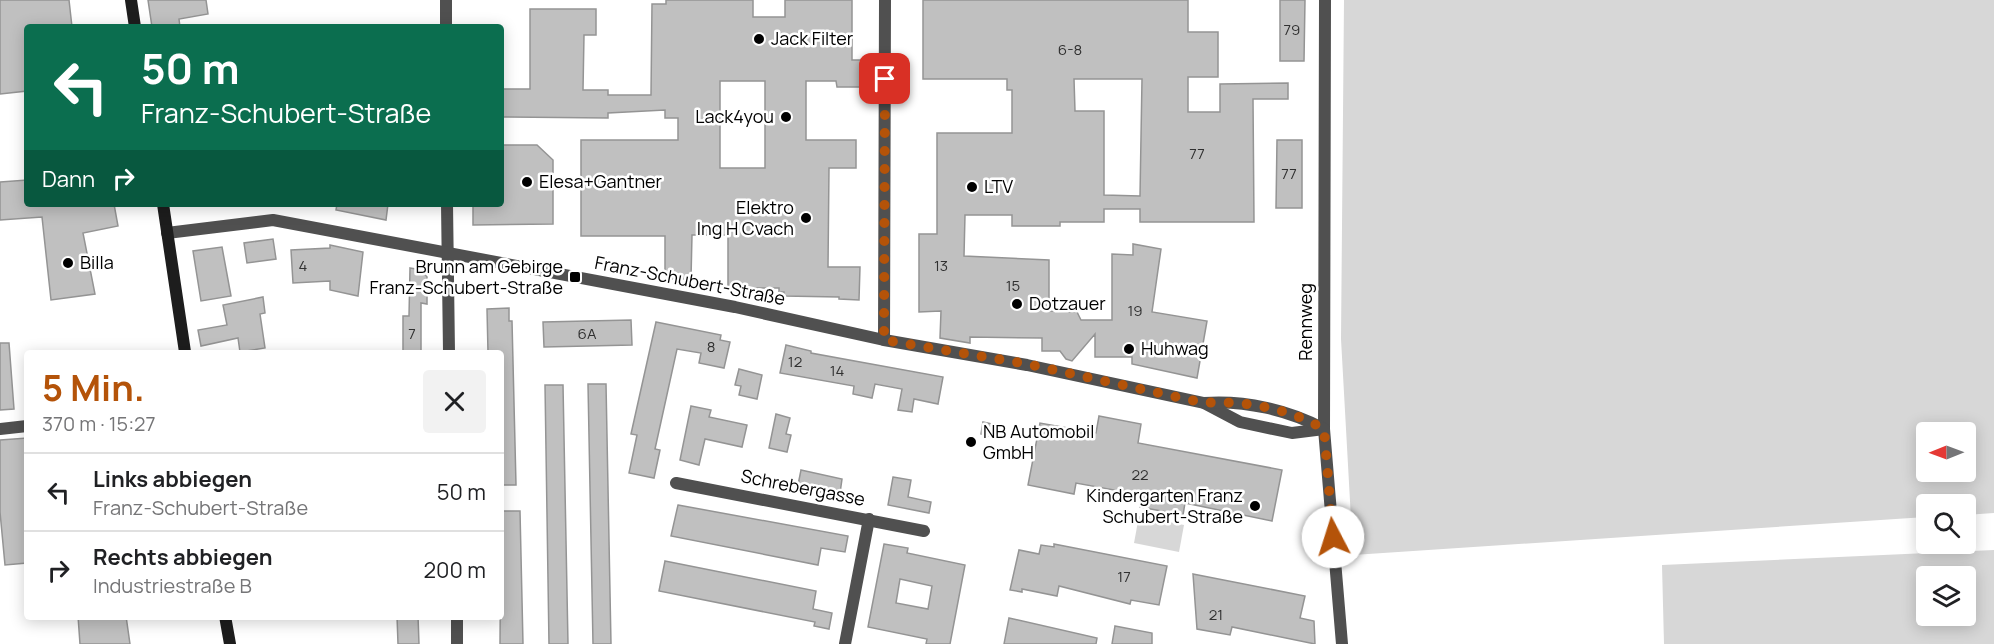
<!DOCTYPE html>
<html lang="de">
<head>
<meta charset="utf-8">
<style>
  body { margin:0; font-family:Manrope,sans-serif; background:#f2f2f2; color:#202124; height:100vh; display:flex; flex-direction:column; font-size:22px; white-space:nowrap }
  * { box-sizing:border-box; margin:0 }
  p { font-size:20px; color:#757577 }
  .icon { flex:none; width:33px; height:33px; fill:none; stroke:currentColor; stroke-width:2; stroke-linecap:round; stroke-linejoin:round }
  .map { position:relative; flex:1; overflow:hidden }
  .sheet { position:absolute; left:24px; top:350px; width:480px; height:270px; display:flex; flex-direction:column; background:#fff; border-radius:6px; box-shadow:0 3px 15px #0003 }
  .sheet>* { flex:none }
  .hud { position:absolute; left:24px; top:24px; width:480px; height:183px; border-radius:6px; box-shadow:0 3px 15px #0003; background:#0b6e4f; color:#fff; overflow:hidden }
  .needle { width:39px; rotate:269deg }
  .tools { position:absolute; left:1916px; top:422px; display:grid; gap:12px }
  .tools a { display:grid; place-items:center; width:60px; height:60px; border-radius:6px; background:#fff; box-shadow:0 3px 15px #0003; font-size:30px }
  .pin { position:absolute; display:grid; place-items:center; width:51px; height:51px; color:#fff; margin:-26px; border-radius:12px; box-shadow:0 3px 9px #0006 }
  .me { position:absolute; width:66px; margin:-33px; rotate:355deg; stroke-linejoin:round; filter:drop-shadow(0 0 4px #0008) }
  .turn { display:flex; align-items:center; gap:21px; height:126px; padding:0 18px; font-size:27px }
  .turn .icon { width:78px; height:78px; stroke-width:2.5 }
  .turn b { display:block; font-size:42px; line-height:51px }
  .then { display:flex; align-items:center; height:57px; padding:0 18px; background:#0003; gap:12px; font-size:22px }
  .round { display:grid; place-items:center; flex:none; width:63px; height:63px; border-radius:6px; background:#f2f2f2 }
  .headline { display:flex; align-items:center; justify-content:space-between; height:102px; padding:0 18px }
  h1 { font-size:36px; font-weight:700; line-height:45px; color:#b45309 }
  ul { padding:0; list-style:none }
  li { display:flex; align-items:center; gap:18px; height:78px; padding:0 18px; border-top:2px solid #e0e0e0 }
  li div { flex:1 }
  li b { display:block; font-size:22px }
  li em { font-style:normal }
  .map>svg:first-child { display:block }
</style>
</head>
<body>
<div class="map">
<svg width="1994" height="644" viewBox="0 0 1994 644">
  <rect width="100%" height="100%" fill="#fff"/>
  <!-- green -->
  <g fill="#d7d7d7" fill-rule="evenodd">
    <path d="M1344 0H1994V513L1965 515V504H1926V517L1353 555 1341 339ZM1926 432H1965V471H1926Z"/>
    <path d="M1139 516 1184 525 1179 552 1134 543Z"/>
    <path d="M1994 550V644H1664L1662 565ZM1926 576H1965V615H1926Z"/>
  </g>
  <!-- building -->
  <g fill="#c0c0c0" stroke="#949494" stroke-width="1.5" fill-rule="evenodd">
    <path d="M0 0H69L72 27H27V91L0 94Z"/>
    <path d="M148 0H206L208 14 179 19 180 27H152Z"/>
    <path d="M666 0H753V17H785V0H852V60H869V87H837L836 81H806V140H856V168H829L828 267H860L859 300 839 299V297L784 296V292H779V288H728V235H692L691 279H665V236H581V140H678V118H665V110L608 113V118L501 117V89H530V9H596V35H584L583 90H608V95H651L652 4H666ZM720 81H765V168H720Z"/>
    <path d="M923 0H1188V32H1218V77H1188V112H1220V84L1288 83V99H1253L1254 222H1140V209H1104V222H1060V226H1012V215H965L964 256 1049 260V311L1077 312 1081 320H1112V254L1133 255V244L1161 249 1152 312 1207 321 1197 378 1132 364V357H1095V334L1072 361 1066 359 1060 351H1042V338L970 337V343L940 338 941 311 919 312V234H937V133H1012V90H1007V79H923ZM1074 79H1142L1140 196 1104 195V111H1075Z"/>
    <path d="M1280 0H1305L1304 61H1280Z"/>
    <path d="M1277 140H1302V208H1276Z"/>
    <path d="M501 145H537L553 160V224L473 225V204H501Z"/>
    <path d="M27 180V204H114L118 226 83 233 95 294 51 300 42 217 0 220V182Z"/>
    <path d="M337 204H388L386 220 336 210Z"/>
    <path d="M273 239 276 259 247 263 244 243Z"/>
    <path d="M330 245 363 252 358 296 330 290V281L293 283 291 250 330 248Z"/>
    <path d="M222 247 231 296 201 301 193 251Z"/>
    <path d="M410 268 422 270 427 277V304L421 303V352H403V316H409Z"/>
    <path d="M263 297 265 313 260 314 265 348 240 352 238 338 201 346 198 330 227 325 223 305Z"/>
    <path d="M509 308V321H512L516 485H501V352H488L487 309Z"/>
    <path d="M631 320 632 345 544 347 543 322Z"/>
    <path d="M656 322 721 335 720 340 730 342 724 368 699 363 701 353 677 349 655 449 660 450 654 478 629 473 637 435 631 434Z"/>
    <path d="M0 343H9L14 409 0 410Z"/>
    <path d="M786 345 811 351V353L943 377 938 404 914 399 912 412 898 410 902 389 875 384 872 398 853 394 854 386 780 373Z"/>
    <path d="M739 369 762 375 757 399 739 395 741 386 735 385Z"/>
    <path d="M588 384H606L611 644H593Z"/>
    <path d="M545 385H563L568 644H549Z"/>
    <path d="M691 406 711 410 709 417 747 425 742 447 705 439 699 465 680 460Z"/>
    <path d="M776 414 790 418 786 434 791 435 787 452 769 448Z"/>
    <path d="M1099 416 1141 424 1138 443 1282 470 1272 521 1185 503 1183 515 1140 507 1142 495 1076 483 1074 494 1028 485 1040 423 1096 433Z"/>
    <path d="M983 422 1001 426 999 438 981 434Z"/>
    <path d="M27 438V563L5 565 0 512V440Z"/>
    <path d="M801 470 842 479 840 493 832 491 831 495 798 485Z"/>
    <path d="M893 477 911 480 908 497 931 502 929 513 888 505Z"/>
    <path d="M678 505 848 536 845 552 821 548 818 565 671 536Z"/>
    <path d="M501 511H520L523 644H500Z"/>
    <path d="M884 544 908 548 907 553 965 565 950 644H926L927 639 868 627ZM900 579 932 586 928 609 896 603Z"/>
    <path d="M1054 544 1167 566 1159 605 1131 600 1130 604 1059 586 1057 596 1022 589V592L1010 590 1019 550 1039 554 1041 545 1054 547Z"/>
    <path d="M665 561 816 591 813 609 832 613 829 629 814 626 815 622 659 591Z"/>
    <path d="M1193 574 1305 596 1300 618 1314 621 1315 644 1232 627 1230 635 1197 629Z"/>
    <path d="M78 616H126L130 644H80Z"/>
    <path d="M397 616H418L419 644H398Z"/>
    <path d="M1009 618 1097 638 1096 644H1004Z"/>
    <path d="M1115 626 1152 633V644H1112Z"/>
  </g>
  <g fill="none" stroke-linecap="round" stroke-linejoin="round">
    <!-- minor -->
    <g stroke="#505050" stroke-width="12">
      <path d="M446 0V27"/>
      <path d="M1325 0 1324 429 1342 644"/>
      <path d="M447 204 449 352"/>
      <path d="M167 233 273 220 735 307 884 340 1027 365 1204 403 1240 422 1292 433 1324 429"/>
      <path d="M884 340 885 0"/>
      <path d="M1204 403C1245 400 1289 410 1324 429"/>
      <path d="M0 429 27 426"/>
      <path d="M676 483 924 531"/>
      <path d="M457 616V644"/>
      <path d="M845 644 869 519"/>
    </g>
    <!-- secondary -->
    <g stroke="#1d1d1d" stroke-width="12">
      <path d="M131 0 135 27"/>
      <path d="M163 204 185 352"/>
      <path d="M225 616 230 644"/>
    </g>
  </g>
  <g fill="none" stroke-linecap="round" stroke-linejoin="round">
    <!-- route -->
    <path stroke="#b45309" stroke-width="10" stroke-dasharray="0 18" d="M885 79 884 340 1027 364 1204 403C1245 400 1289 409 1324 429L1333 537"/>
  </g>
  <!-- markers -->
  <g fill="#000" stroke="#fff" stroke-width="2">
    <circle cx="759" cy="39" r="6"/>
    <circle cx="786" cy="117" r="6"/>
    <circle cx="527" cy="182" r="6"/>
    <circle cx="972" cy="187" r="6"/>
    <circle cx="806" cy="218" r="6"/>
    <circle cx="68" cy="263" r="6"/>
    <rect x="569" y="271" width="12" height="12" rx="3"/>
    <circle cx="1017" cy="304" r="6"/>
    <circle cx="1129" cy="349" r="6"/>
    <circle cx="971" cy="442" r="6"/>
    <circle cx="1255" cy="506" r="6"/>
  </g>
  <g text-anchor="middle" stroke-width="5" stroke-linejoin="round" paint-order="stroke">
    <!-- number labels -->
    <g font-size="15" fill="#303030">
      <text x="1292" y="35">79</text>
      <text x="1070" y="55">6-8</text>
      <text x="1197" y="159">77</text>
      <text x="1289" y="179">77</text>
      <text x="303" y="271">4</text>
      <text x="941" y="271">13</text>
      <text x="1013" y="291">15</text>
      <text x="1135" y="316">19</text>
      <text x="412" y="339">7</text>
      <text x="587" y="339">6A</text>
      <text x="711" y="352">8</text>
      <text x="795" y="367">12</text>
      <text x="837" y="376">14</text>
      <text x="1140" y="480">22</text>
      <text x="1124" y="582">17</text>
      <text x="1216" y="620">21</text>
    </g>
    <!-- poi labels -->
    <g font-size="18" fill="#000" stroke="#fff" text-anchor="start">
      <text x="771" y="45">Jack Filter</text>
      <text x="774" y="123" text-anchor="end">Lack4you</text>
      <text x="539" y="188">Elesa+Gantner</text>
      <text x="984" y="193">LTV</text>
      <text x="794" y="214" text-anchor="end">Elektro<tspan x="794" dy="21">Ing H Cvach</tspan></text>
      <text x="80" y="269">Billa</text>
      <text x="563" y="273" text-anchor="end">Brunn am Gebirge<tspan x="563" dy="21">Franz-Schubert-Straße</tspan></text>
      <text x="1029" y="310">Dotzauer</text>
      <text x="1141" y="355">Huhwag</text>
      <text x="983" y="438">NB Automobil<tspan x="983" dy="21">GmbH</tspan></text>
      <text x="1243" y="502" text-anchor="end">Kindergarten Franz<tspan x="1243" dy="21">Schubert-Straße</tspan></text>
    </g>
    <!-- street labels -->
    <g font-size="18" fill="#000" stroke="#fff">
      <text transform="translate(690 281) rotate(11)" y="6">Franz-Schubert-Straße</text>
      <text transform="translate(1306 322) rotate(-90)" y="6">Rennweg</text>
      <text transform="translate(803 488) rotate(11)" y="6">Schrebergasse</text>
    </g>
  </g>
</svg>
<div class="tools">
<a><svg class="needle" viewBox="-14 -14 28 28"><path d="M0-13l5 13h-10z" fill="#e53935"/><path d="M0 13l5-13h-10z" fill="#757577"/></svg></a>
<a><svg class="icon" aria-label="search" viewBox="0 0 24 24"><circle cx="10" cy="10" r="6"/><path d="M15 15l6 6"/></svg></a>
<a><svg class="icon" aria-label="layers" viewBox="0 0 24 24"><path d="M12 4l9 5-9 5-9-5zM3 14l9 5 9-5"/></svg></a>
</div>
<div class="pin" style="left:885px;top:79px;background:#d93025"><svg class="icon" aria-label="arrive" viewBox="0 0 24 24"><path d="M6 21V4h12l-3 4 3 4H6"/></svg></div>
<svg class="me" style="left:1333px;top:537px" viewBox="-20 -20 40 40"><circle r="19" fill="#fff"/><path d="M0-13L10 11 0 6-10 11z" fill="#b45309"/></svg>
<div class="hud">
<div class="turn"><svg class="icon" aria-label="left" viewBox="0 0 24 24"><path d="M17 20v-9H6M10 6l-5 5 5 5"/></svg><div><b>50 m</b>Franz-Schubert-Straße</div></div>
<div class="then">Dann<svg class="icon" aria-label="right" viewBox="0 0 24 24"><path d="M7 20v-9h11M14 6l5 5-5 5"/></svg></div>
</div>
<section class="sheet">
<div class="headline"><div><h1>5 Min.</h1><p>370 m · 15:27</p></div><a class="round"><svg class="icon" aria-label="close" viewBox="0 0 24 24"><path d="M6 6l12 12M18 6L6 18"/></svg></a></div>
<ul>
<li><svg class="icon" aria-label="left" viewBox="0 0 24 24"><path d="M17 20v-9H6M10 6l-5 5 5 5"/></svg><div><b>Links abbiegen</b><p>Franz-Schubert-Straße</p></div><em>50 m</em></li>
<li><svg class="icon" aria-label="right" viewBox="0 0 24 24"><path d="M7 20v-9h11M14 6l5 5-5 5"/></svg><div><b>Rechts abbiegen</b><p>Industriestraße B</p></div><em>200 m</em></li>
</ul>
</section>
</div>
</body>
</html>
